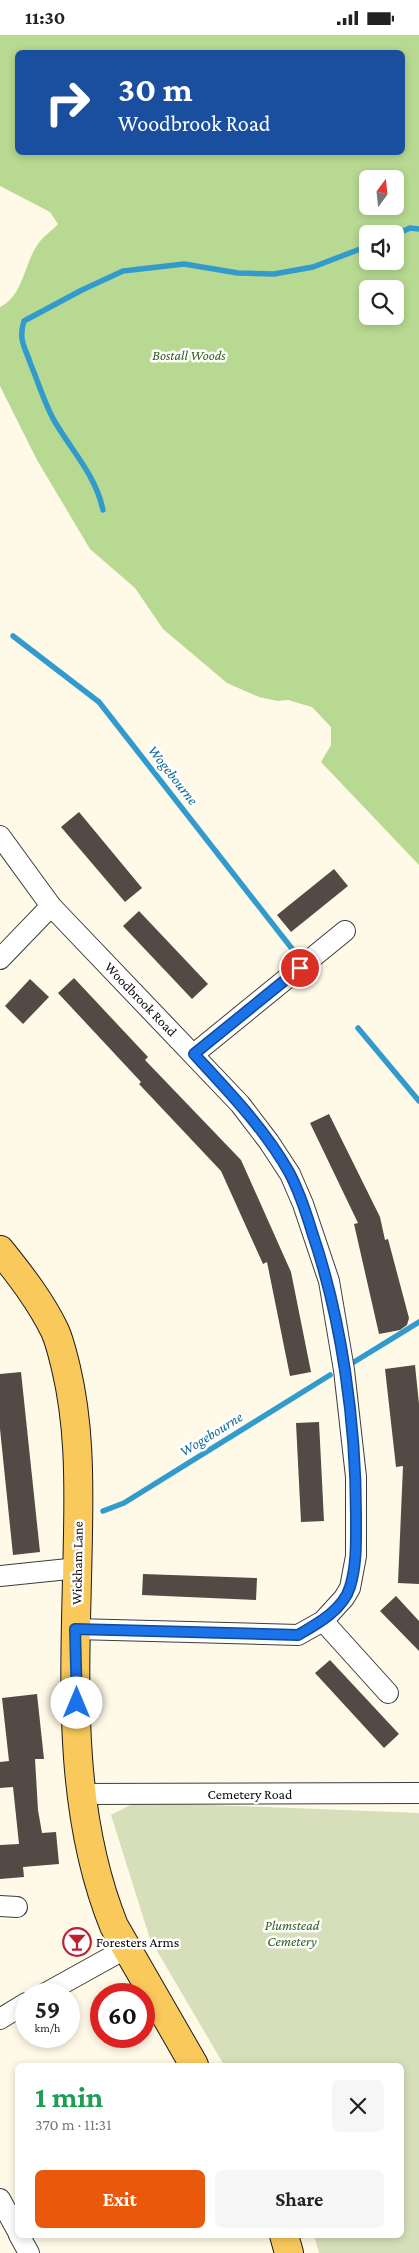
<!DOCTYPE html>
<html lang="en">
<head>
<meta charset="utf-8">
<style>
  body { margin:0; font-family:"Crimson Pro",serif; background:#f6f6f6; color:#222; height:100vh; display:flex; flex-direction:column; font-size:19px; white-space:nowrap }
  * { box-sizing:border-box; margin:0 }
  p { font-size:16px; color:#767676 }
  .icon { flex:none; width:28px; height:28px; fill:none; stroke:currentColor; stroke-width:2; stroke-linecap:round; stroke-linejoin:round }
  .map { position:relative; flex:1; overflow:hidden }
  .drawer { position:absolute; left:15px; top:2028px; width:389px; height:175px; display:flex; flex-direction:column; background:#fff; border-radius:8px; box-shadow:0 2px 8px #0003 }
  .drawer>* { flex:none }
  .top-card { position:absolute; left:15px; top:15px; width:390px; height:105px; border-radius:8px; box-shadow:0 2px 8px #0003; background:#1a4fa0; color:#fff; overflow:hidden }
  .needle { width:32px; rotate:15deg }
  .controls { position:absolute; left:359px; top:135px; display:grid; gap:10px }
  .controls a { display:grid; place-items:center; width:45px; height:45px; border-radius:8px; background:#fff; box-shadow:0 2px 8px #0003; font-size:25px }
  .speed { position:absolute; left:15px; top:1948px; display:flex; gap:10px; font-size:25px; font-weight:700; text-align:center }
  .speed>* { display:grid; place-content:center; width:65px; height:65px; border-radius:50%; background:#fff; box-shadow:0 2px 8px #0003; line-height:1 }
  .speed small { font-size:12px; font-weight:400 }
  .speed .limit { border:8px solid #d22; background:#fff; color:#111 }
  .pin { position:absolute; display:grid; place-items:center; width:42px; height:42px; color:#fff; margin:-21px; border:2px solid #fff; border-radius:50%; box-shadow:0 1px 5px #0007 }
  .me { position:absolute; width:55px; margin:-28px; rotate:0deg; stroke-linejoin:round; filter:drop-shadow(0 0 4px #0008) }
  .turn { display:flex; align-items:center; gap:18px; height:105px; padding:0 20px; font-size:22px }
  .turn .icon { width:65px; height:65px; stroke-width:2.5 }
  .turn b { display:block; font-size:35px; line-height:42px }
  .round { display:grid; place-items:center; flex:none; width:52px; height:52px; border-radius:8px; background:#f6f6f6 }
  .head { display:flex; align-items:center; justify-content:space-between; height:85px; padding:0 20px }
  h1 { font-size:30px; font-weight:700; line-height:38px; color:#1e9e55 }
  .action { display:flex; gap:10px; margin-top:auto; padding:10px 20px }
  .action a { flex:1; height:58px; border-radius:8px; background:#ea580c; color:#fff; font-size:20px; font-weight:700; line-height:58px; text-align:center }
  .action a+a { background:#f6f6f6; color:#222 }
  .status { display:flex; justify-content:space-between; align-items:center; height:35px; padding:0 25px; background:#fff; direction:ltr }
  .status svg { height:14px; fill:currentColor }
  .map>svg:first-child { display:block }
</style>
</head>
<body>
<div class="status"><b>11:30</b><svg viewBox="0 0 49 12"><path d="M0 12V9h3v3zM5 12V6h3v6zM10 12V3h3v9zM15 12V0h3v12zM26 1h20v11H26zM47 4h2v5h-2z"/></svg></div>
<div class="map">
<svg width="419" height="2218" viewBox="0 0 419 2218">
  <rect width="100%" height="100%" fill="#fff9e7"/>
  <!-- forest -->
  <path fill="#b7d991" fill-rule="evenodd" d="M0 0H419V830L321 727 331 710V692L312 672 288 665 278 666 259 662 227 648 163 594 135 553 90 514 37 425 0 351V272C23 262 25 226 38 209 43 201 52 196 58 189L50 177 0 151ZM18 18H402V118H18ZM368 144H395V171H368ZM368 199H395V226H368ZM368 254H395V281H368Z"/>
  <!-- cemetery -->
  <path fill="#d6dfba" d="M136 1767 419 1778V2218H319L314 2200H401V2030H224L150 1904 111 1780Z"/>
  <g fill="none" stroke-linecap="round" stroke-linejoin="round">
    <!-- stream -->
    <g stroke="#329bce" stroke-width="5.5">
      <path d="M395 200 410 193 419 194"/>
      <path d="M103 475C96 441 72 416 55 387 45 370 39 349 31 330 25 312 18 305 24 286L82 255 123 236 184 229 238 238 274 239 313 232 368 211"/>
      <path d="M13 601 99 667 293 915"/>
      <path d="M358 993 419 1066"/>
      <path d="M354 1327 419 1287"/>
      <path d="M103 1476 124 1468 330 1340"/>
    </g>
  </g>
  <!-- building -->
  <g fill="#534a46">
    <path d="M79 777 142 853 125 867 61 792Z"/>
    <path d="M334 834 348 851 291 897 277 880Z"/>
    <path d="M139 876 208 949 192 964 123 891Z"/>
    <path d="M74 943 148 1022 145 1025 241 1125 291 1237 311 1337 290 1341 267 1227 263 1229 221 1136 139 1049 141 1047 58 958Z"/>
    <path d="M30 944 49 962 23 989 5 971Z"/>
    <path d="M329 1079 380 1182 385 1205 388 1204 409 1283 407 1290 400 1295 379 1299 354 1189 358 1188 310 1088Z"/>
    <path d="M415 1330 419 1369V1549L398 1548 403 1431 396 1432 385 1334Z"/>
    <path d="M21 1337 40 1517 13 1520 0 1394V1339Z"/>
    <path d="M319 1387 324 1486 301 1487 296 1388Z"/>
    <path d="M143 1539 257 1543 256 1565 142 1560Z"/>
    <path d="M396 1561 419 1586V1616L380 1576Z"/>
    <path d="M330 1625 399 1699 384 1713 315 1638Z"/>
    <path d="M37 1659 44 1724H35L38 1775 42 1798 56 1797 59 1829 23 1832 24 1842 0 1844V1810L19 1809 13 1752 0 1753V1727L9 1726 2 1663Z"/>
  </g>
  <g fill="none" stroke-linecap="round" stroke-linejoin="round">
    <defs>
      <g id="street">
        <path d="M0 801 51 871 240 1069 269 1107 290 1139 303 1169 329 1246 344 1335 356 1442V1521L350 1553 344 1563 323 1586 298 1600 75 1594"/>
        <path d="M0 924 51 871"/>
        <path d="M194 1019 345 896"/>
        <path d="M0 1541 78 1533"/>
        <path d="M323 1586 388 1658"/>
        <path d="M81 1759 419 1758"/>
        <path d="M0 1871 17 1872"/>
        <path d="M44 1959 127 1913"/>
        <path d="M0 1984 26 1968"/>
        <path d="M0 2164 18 2197"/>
        <path d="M19 2200 29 2218"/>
      </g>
      <g id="primary">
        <path d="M0 1215C21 1241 41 1267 55 1296 60 1307 63 1321 66 1333 79 1388 79 1442 78 1498 76 1629 64 1767 114 1891L194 2030"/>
        <path d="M284 2200 289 2218"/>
      </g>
    </defs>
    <!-- street casing -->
    <use href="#street" stroke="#3d3d3d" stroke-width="22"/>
    <!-- primary casing -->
    <use href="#primary" stroke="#1b1b1b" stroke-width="30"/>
    <!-- street -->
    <use href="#street" stroke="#fff" stroke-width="20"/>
    <!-- primary -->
    <use href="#primary" stroke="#fac95c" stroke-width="28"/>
  </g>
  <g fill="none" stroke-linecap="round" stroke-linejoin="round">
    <defs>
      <path id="route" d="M77 1668 75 1594 298 1600C317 1589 343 1575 350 1552 357 1529 356 1505 356 1481 356 1388 342 1285 312 1197 306 1177 299 1156 289 1137 264 1093 228 1056 194 1019L300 933"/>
    </defs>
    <!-- route casing -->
    <use href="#route" stroke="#114b97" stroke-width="12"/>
    <!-- route -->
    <use href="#route" stroke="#1a73e8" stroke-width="9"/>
  </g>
  <!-- icons -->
  <defs>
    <symbol id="bar-ring" viewBox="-11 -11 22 22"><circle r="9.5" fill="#fff" stroke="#ba2234" stroke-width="1.5"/><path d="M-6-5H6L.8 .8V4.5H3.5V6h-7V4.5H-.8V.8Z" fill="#ba2234"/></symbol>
  </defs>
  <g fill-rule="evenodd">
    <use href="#bar-ring" x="61" y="1891" width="32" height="32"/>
  </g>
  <g text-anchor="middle" stroke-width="5" stroke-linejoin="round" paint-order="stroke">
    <!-- park labels -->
    <g font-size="14" font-style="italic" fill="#2f611b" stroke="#fff">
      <text x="189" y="325">Bostall Woods</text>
      <text x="292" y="1895">Plumstead<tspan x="292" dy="16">Cemetery</tspan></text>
    </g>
    <!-- street labels -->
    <g font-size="14" fill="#0a0a0a" stroke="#fff">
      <text transform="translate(141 964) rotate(46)" y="5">Woodbrook Road</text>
      <text transform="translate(77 1528) rotate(-89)" y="5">Wickham Lane</text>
      <text x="250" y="1764">Cemetery Road</text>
    </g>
    <!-- poi labels -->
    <g font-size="14" fill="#0a0a0a" stroke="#fff" text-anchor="start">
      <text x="96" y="1912">Foresters Arms</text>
    </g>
    <!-- water labels -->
    <g font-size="15" font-style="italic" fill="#146a9b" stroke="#fff">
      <text transform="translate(173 740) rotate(52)" y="5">Wogebourne</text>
      <text transform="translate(211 1399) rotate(-32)" y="5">Wogebourne</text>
    </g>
  </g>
</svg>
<div class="controls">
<a><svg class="needle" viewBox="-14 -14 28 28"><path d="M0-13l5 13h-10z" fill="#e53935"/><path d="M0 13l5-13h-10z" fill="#767676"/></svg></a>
<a><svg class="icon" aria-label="sound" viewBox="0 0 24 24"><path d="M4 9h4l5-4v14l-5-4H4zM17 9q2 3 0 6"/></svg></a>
<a><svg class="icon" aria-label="search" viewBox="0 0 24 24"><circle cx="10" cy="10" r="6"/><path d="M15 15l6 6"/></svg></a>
</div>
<div class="speed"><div>59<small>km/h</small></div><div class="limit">60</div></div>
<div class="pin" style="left:300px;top:933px;background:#d93025"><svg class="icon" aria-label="arrive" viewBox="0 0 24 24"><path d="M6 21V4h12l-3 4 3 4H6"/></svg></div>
<svg class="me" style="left:77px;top:1668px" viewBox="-20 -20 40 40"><circle r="19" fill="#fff"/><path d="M0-13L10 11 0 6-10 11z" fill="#1a73e8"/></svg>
<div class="top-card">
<div class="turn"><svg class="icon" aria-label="right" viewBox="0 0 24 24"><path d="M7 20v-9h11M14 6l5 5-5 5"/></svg><div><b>30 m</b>Woodbrook Road</div></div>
</div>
<section class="drawer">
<div class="head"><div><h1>1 min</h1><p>370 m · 11:31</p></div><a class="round"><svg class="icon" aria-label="close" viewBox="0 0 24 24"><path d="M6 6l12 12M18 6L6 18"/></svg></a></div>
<div class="action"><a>Exit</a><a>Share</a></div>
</section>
</div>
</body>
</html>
